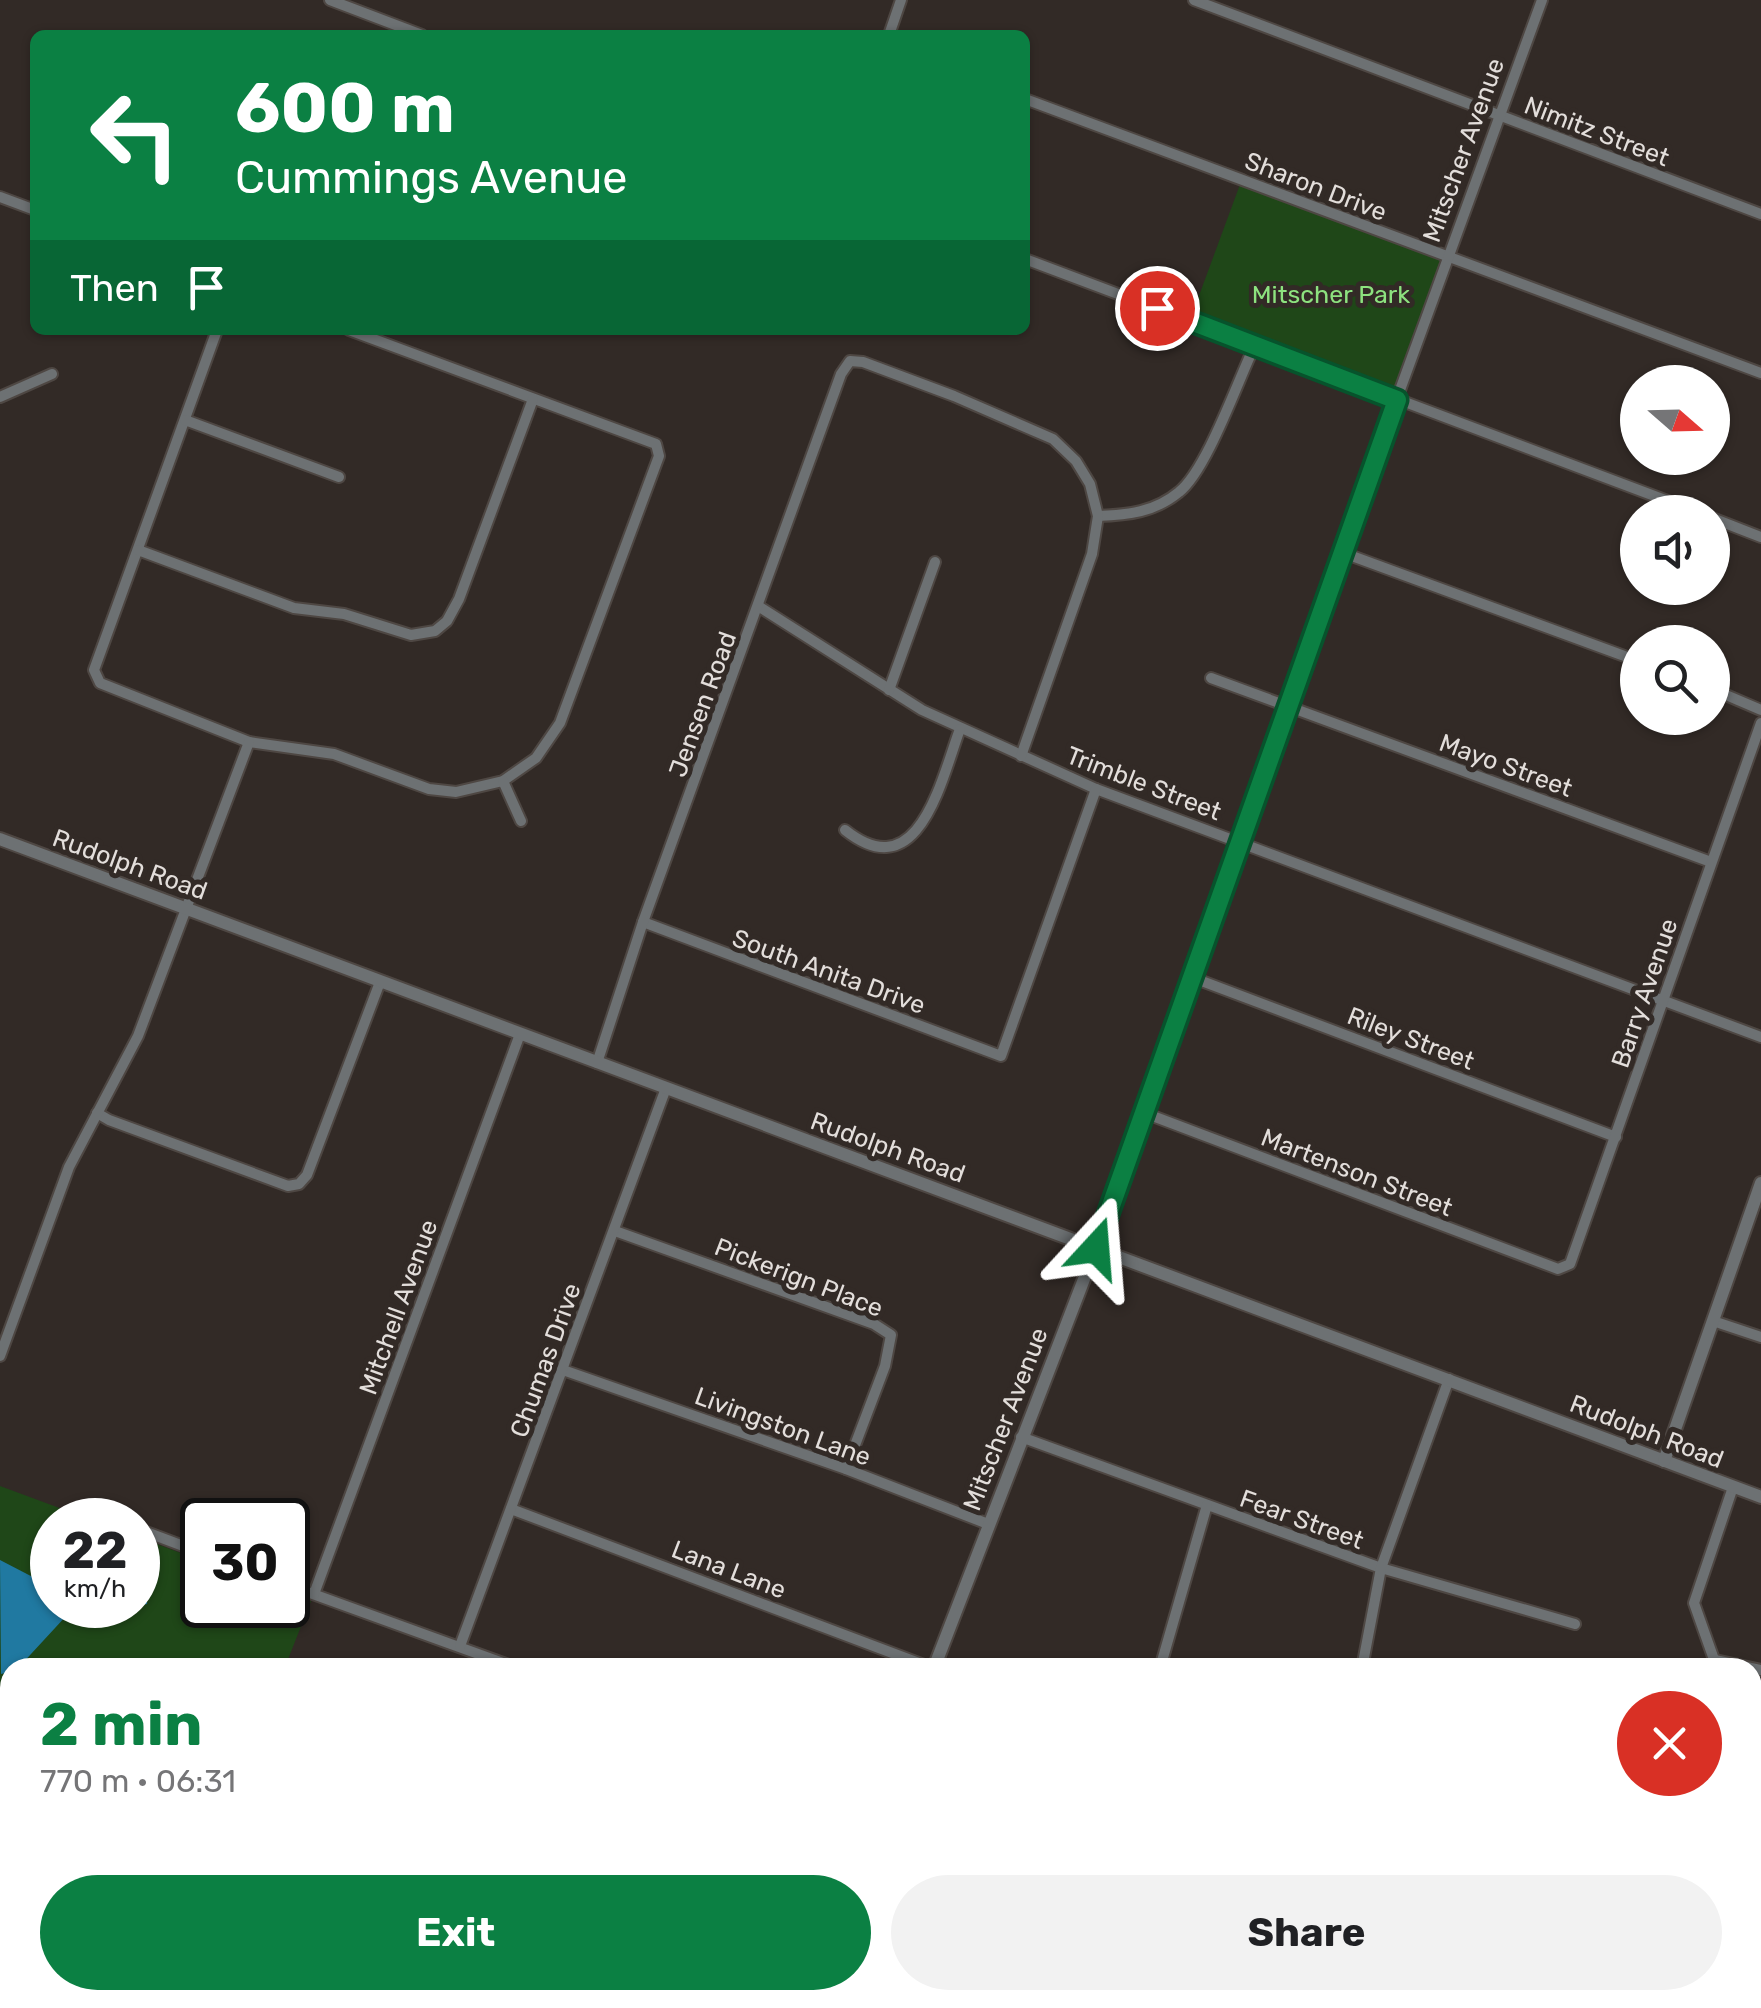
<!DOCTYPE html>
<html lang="en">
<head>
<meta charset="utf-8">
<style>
  body { margin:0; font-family:Rubik,sans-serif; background:#f2f2f2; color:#202124; height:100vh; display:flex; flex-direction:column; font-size:38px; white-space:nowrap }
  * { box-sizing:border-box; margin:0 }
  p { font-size:32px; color:#757577 }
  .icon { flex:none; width:55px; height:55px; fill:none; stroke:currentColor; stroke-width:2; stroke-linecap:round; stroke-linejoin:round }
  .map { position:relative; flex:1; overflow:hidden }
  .panel { position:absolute; left:0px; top:1658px; width:1762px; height:352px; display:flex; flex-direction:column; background:#fff; border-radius:30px 30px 0 0; box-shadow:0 2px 8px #0004 }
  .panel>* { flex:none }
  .guide { position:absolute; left:30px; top:30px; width:1000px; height:305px; border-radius:15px; box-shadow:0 2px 8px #0004; background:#0b8043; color:#fff; overflow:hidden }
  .needle { width:65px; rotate:110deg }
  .tools { position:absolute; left:1620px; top:365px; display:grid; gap:20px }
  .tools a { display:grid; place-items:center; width:110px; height:110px; border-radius:50%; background:#fff; box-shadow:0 2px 8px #0004; font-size:50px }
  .speed { position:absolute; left:30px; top:1498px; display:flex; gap:20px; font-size:50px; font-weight:700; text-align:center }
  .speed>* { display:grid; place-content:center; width:130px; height:130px; border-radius:50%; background:#fff; box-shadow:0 2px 8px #0004; line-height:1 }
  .speed small { font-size:25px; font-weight:400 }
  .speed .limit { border:5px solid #111; border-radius:15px; background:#fff; color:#111 }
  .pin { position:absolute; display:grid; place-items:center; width:85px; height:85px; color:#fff; margin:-42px; border:5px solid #fff; border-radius:50%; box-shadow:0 2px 10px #0007 }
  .me { position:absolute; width:110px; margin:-55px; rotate:19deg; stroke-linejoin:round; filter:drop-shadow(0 0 8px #0008) }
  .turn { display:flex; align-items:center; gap:35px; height:210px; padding:0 40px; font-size:45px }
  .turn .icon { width:130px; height:130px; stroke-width:2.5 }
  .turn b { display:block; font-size:70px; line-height:85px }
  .then { display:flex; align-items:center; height:95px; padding:0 40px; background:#0003; gap:20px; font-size:38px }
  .round { display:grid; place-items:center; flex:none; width:105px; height:105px; border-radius:52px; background:#f2f2f2 }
  .overview { display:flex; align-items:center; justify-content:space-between; height:170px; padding:0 40px }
  h1 { font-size:60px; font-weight:700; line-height:75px; color:#0b8043 }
  .primary-button { display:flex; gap:20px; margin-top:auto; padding:20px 40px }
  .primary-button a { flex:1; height:115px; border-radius:60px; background:#0b8043; color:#fff; font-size:40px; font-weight:700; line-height:115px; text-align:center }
  .primary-button a+a { background:#f2f2f2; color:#202124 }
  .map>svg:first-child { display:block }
</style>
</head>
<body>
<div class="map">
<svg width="1761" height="2008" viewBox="0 0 1761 2008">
  <rect width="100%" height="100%" fill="#322a26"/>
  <!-- green -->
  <g fill="#1f4718">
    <path d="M1242 179 1448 258 1397 400 1190 320Z"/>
    <path d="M0 1486 92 1520H52V1605H138V1537L202 1561V1605H288V1592L311 1601 285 1667 10 1668V2000H158L155 2008H0Z"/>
  </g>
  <!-- water -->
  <path fill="#2079a1" d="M0 1560 52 1587V1605H66L67 1615 19 1667 10 1668V1672L1 1674Z"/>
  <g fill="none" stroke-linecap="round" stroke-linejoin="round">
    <!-- stream -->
    <path stroke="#2079a1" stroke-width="2.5" d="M138 1603H146"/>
    <defs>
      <g id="minor">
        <path d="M330 0 422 35"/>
        <path d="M1194 0 1761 214"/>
        <path d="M889 35 901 0"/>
        <path d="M1025 99 1761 373"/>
        <path d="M0 197 35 210"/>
        <path d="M1025 259 1697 512"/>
        <path d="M217 330 94 670 100 683 249 742 334 754 429 789 456 792 503 781 536 758 560 723 659 456 656 444 349 330"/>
        <path d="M0 397 52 374"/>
        <path d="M185 420 339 477"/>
        <path d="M1098 516C1128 515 1155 512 1179 492 1207 470 1238 380 1255 345"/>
        <path d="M1712 518 1761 537"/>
        <path d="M138 550 294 608 344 614 411 635 435 631 447 621 459 599 533 399"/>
        <path d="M1341 552 1638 661"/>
        <path d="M758 606 922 710 1096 789 1761 1037"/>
        <path d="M1211 678 1711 862"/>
        <path d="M1712 689 1761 710"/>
        <path d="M889 690 935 562"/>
        <path d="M503 781 521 821"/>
        <path d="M845 830C919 889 941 780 960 729"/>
        <path d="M643 922 1001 1056 1096 789"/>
        <path d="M1191 977 1616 1137"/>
        <path d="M597 1063 643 922 841 374 850 361 863 362 954 396 1053 439 1076 461 1090 484 1098 516 1092 554 1021 756"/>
        <path d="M1142 1112 1558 1269 1570 1264 1761 723"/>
        <path d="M97 1113 109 1120 288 1186 299 1184 307 1175 380 982"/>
        <path d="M615 1231 874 1324 891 1335 885 1366 846 1469"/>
        <path d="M1096 1248 1341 552 1542 0"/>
        <path d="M1713 1321 1761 1337"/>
        <path d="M0 1356 69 1167 138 1036 249 742"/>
        <path d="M563 1370 846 1469 988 1524"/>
        <path d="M1021 1437 1381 1568 1575 1624"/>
        <path d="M511 1509 932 1668"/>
        <path d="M138 1529 202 1553"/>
        <path d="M288 1585 517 1668"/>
        <path d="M314 1594 520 1034"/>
        <path d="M460 1646 666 1088"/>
        <path d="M1715 1660 1761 1670"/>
        <path d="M1160 1668 1207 1505"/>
        <path d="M1362 1668 1381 1568 1449 1379"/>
        <path d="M1717 1668 1694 1603 1733 1487"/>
        <path d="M1752 1787 1761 1816"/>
        <path d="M1752 1829 1761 1825"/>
        <path d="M1062 2008 1064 2000"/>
        <path d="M1301 2008 1302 2000"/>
      </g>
      <g id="tertiary">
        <path d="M0 839 1761 1497"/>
        <path d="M1664 1461 1761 1183"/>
        <path d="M934 1668 1096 1248"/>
        <path d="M804 2008 807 2000"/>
      </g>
    </defs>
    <!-- minor casing -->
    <use href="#minor" stroke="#4e4743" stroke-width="14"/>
    <!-- tertiary casing -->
    <use href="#tertiary" stroke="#4e4743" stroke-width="16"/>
    <!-- minor -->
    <use href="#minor" stroke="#6d7173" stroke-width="10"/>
    <!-- tertiary -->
    <use href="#tertiary" stroke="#6d7173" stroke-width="12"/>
  </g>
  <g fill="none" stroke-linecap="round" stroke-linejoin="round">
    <defs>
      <path id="route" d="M1096 1248 1397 400 1157 308"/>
    </defs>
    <!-- route casing -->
    <use href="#route" stroke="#07532c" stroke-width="25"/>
    <!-- route -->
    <use href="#route" stroke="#0b8043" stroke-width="18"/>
  </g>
  <g text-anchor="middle" stroke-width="10" stroke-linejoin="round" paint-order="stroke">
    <!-- street labels -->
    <g font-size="25" fill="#e3dedb" stroke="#322a26">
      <text transform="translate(1597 131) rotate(21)" y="9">Nimitz Street</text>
      <text transform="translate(1463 150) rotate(-70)" y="9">Mitscher Avenue</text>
      <text transform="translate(1316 186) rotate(21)" y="9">Sharon Drive</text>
      <text transform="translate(702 704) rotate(-70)" y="9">Jensen Road</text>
      <text transform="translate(1506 765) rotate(20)" y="9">Mayo Street</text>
      <text transform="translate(1144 783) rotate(21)" y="9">Trimble Street</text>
      <text transform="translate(130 864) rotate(20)" y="9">Rudolph Road</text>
      <text transform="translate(829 971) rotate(20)" y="9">South Anita Drive</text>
      <text transform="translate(1644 993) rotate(-71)" y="9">Barry Avenue</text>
      <text transform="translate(1411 1038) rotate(21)" y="9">Riley Street</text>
      <text transform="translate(888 1147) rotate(20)" y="9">Rudolph Road</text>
      <text transform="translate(1357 1172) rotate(21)" y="9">Martenson Street</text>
      <text transform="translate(799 1277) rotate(21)" y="9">Pickerign Place</text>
      <text transform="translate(398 1307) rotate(-70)" y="9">Mitchell Avenue</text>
      <text transform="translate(545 1360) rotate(-70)" y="9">Chumas Drive</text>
      <text transform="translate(1005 1419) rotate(-69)" y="9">Mitscher Avenue</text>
      <text transform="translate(783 1426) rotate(20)" y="9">Livingston Lane</text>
      <text transform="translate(1647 1431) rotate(21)" y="9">Rudolph Road</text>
      <text transform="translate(1302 1519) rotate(20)" y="9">Fear Street</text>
      <text transform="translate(729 1569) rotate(21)" y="9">Lana Lane</text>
    </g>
    <!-- park labels -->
    <g font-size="25" fill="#8de27f" stroke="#322a26">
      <text x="1331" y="303">Mitscher Park</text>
    </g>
  </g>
</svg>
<div class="tools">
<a><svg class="needle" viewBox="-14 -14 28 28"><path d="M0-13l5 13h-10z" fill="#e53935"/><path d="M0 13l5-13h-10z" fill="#757577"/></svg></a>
<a><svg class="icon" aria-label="sound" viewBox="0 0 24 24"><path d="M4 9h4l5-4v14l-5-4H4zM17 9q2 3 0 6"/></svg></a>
<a><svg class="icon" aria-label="search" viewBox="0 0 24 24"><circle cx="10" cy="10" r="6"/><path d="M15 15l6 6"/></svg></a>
</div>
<div class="speed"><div>22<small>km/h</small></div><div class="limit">30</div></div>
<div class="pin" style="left:1157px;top:308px;background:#d93025"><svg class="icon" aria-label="arrive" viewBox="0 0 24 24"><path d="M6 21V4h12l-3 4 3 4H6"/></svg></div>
<svg class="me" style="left:1096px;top:1248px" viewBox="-20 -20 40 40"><path d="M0-17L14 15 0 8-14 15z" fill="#0b8043" stroke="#fff" stroke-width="4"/></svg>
<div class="guide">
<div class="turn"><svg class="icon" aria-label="left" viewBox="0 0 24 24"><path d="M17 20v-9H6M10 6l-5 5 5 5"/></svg><div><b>600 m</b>Cummings Avenue</div></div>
<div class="then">Then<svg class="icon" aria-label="arrive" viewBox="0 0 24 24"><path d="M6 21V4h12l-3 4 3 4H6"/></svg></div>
</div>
<section class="panel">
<div class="overview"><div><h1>2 min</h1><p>770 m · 06:31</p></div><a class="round" style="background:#d93025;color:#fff"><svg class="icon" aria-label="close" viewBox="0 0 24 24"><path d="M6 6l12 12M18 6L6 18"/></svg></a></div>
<div class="primary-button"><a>Exit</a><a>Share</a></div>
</section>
</div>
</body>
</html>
